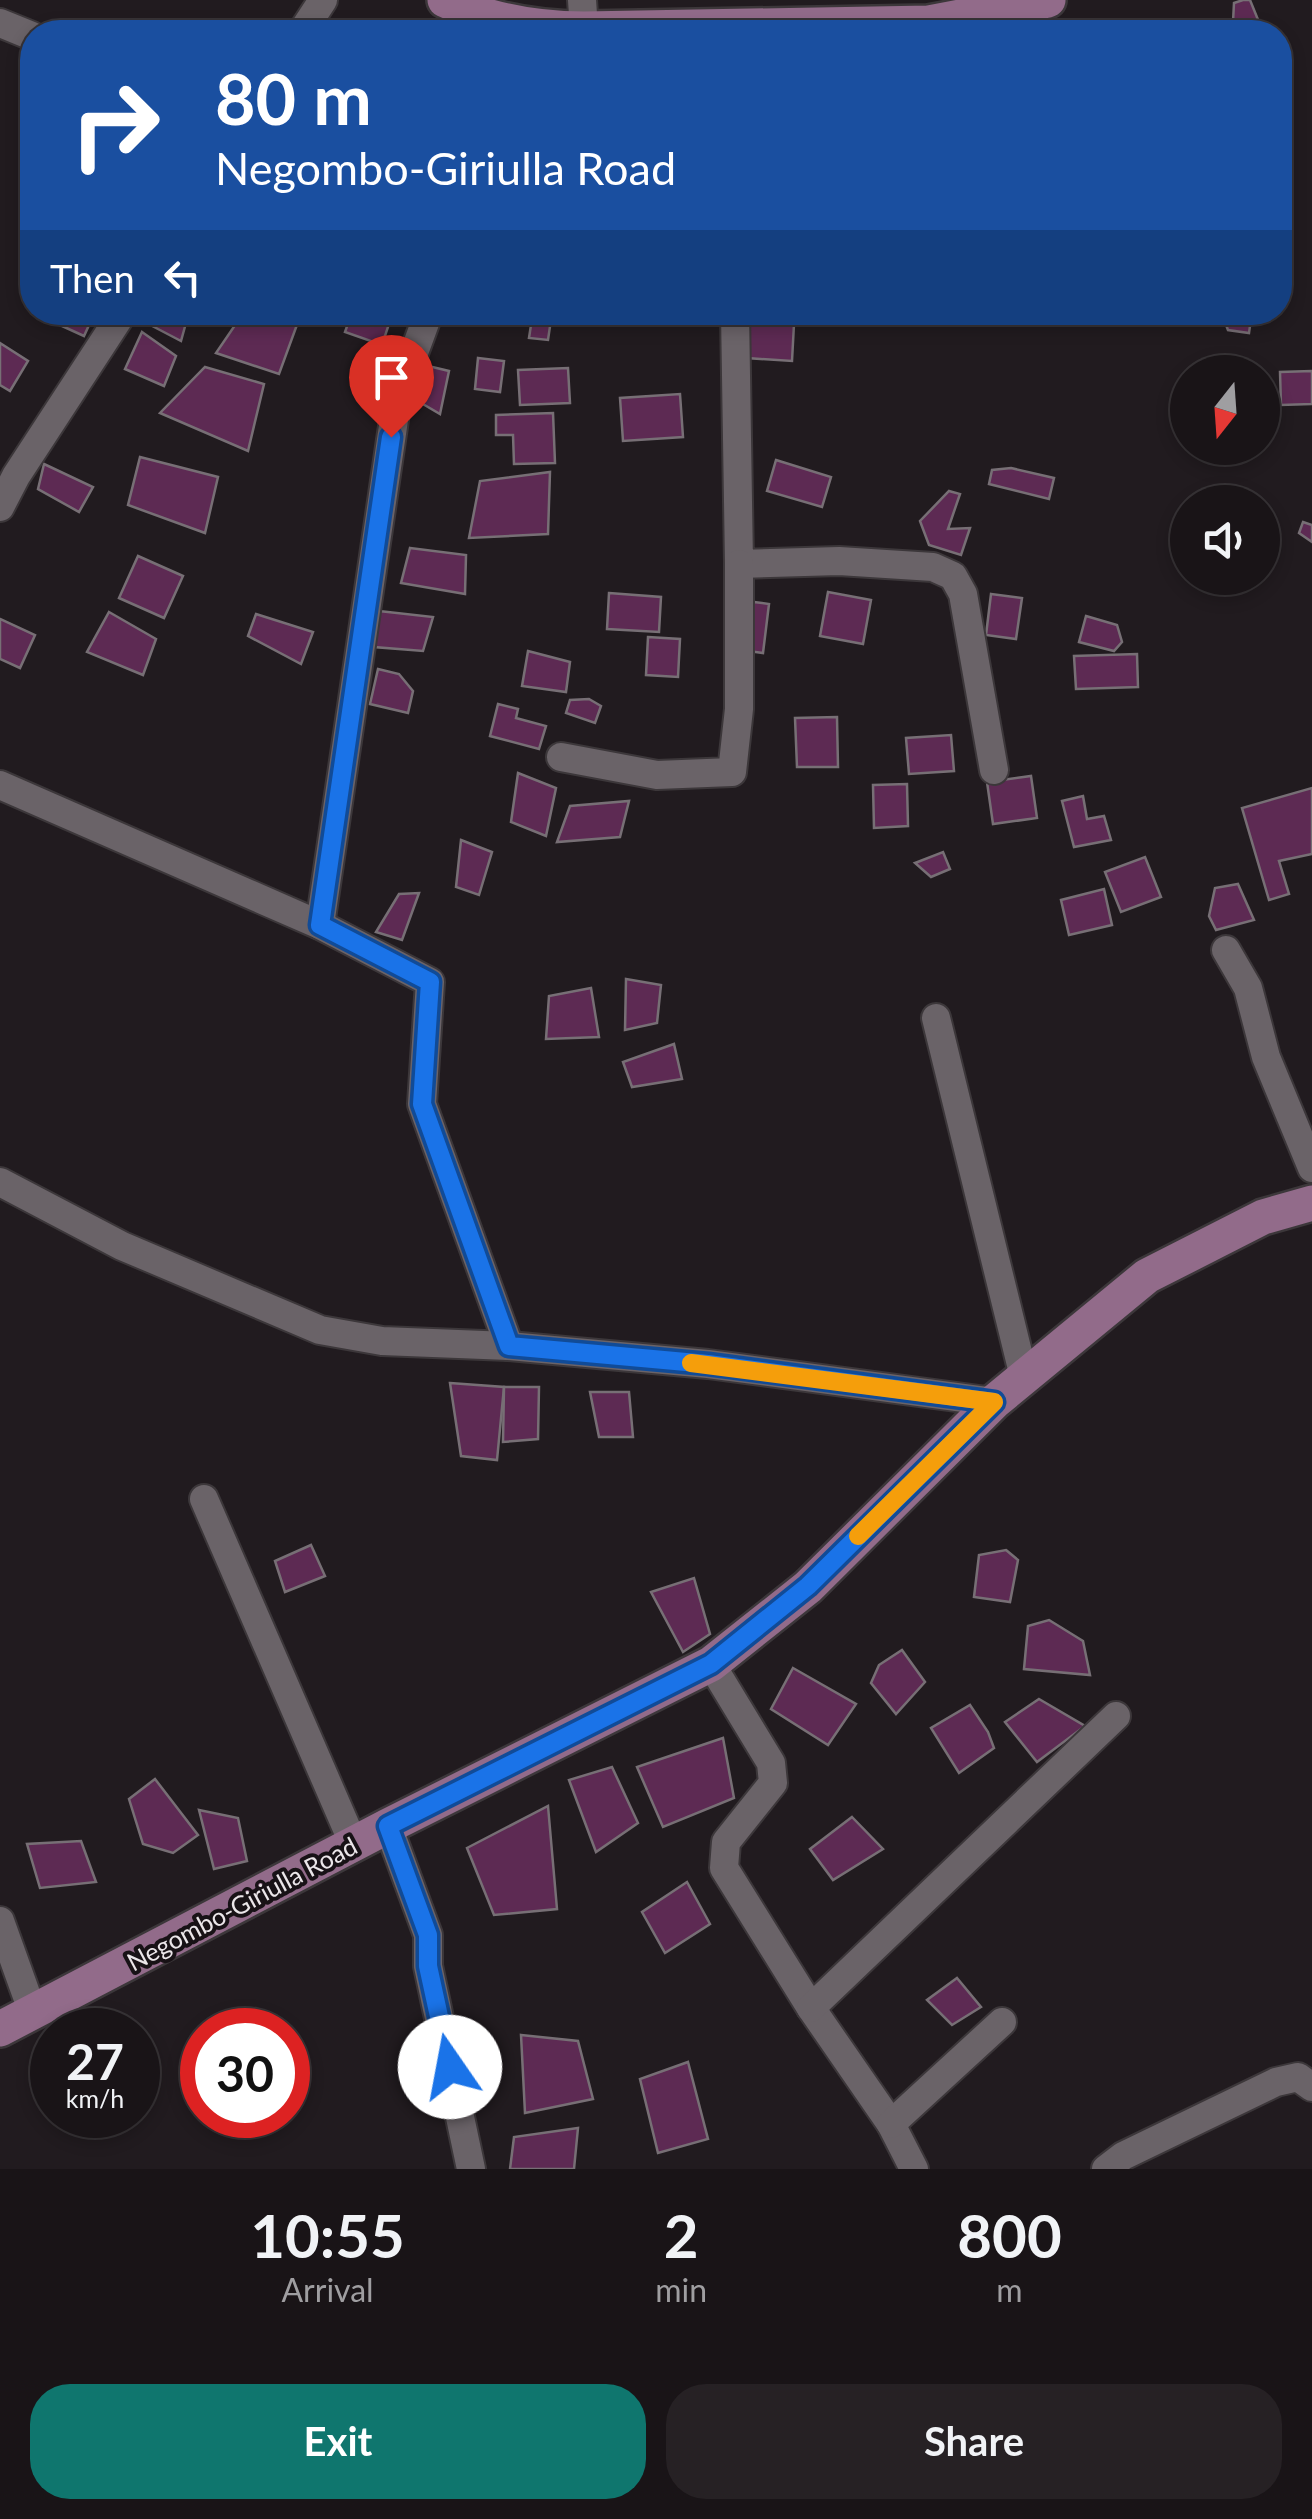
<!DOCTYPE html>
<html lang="en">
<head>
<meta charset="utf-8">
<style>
  body { margin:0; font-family:Lato,sans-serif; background:#262124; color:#f1f3f6; height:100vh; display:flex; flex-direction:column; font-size:38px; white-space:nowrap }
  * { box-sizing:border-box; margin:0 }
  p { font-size:32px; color:#9f9ea1 }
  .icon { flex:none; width:55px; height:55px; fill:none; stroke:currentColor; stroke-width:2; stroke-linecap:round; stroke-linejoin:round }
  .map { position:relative; height:2169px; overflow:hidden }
  .sheet { display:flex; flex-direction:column; background:#191417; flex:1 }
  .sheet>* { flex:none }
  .top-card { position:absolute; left:20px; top:20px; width:1272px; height:305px; border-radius:40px; box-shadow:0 5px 15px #0003,0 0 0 2px #373336; background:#1a4fa0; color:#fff; overflow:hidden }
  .needle { width:65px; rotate:197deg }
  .controls { position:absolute; left:1170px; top:355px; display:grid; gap:20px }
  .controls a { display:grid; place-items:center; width:110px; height:110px; border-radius:50%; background:#191417; box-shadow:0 5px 15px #0003,0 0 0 2px #373336; font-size:50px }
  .speed { position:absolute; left:30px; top:2008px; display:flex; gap:20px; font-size:50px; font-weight:700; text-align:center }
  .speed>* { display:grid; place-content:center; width:130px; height:130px; border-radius:50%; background:#191417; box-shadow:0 5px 15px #0003,0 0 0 2px #373336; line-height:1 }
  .speed small { font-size:25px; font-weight:400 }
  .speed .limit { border:15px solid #d22; background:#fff; color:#111 }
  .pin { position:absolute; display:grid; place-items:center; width:85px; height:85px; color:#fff; margin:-102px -42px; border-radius:50% 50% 50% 0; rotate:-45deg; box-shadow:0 0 10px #0007 }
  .pin .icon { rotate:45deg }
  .me { position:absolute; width:110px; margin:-55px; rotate:348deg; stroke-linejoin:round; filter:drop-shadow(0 0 8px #0008) }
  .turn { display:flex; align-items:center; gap:35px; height:210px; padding:0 30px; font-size:45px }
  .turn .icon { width:130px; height:130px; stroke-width:2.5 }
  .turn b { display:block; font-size:70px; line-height:85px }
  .then { display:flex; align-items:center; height:95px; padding:0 30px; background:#0003; gap:20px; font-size:38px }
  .eta { display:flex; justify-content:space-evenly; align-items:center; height:170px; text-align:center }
  .eta b { font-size:60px; font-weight:700; line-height:70px }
  .cta { display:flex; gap:20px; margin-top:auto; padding:20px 30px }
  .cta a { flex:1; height:115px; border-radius:40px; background:#0f766e; color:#fff; font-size:40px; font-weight:700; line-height:115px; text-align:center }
  .cta a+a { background:#262124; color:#f1f3f6 }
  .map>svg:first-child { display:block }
</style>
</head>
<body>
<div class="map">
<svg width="1312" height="2169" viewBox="0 0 1312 2169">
  <rect width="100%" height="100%" fill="#211b1f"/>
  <!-- building -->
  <g fill="#5d2a53" stroke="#776f75" stroke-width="2.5">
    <path d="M1243 0H1250L1263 32H1245L1246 22H1233L1234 3Z"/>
    <path d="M41 312H95L84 336 40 316Z"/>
    <path d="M143 312H189L181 341 139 319Z"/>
    <path d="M244 312H270L298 322 279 374 216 353Z"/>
    <path d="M352 312H393L382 345 345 332Z"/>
    <path d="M533 312H563L552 313 548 340 529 338Z"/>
    <path d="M1161 312H1201L1207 320 1161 314Z"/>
    <path d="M1221 312H1252L1249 333 1228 330Z"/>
    <path d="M750 321 794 324 792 361 747 358Z"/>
    <path d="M142 332 176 356 164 386 125 369Z"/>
    <path d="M0 343 28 361 10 391 0 385Z"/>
    <path d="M478 358 504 361 500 392 475 389Z"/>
    <path d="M424 365 449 371 440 414 416 400Z"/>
    <path d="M205 367 264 384 248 451 160 413Z"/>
    <path d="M568 368 570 403 520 405 518 370Z"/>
    <path d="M1312 371V404L1281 405 1280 372Z"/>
    <path d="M680 394 683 437 623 441 620 398Z"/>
    <path d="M553 413 555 463 514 464 513 435H496V415Z"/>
    <path d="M140 457 218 477 205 533 128 505Z"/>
    <path d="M776 460 831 477 822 507 767 491Z"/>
    <path d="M44 464 93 487 79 512 38 489Z"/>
    <path d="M1011 468 1054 478 1049 499 989 484 992 470Z"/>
    <path d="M550 472 548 534 469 538 480 481Z"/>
    <path d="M949 491 960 494 948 529 970 528 961 555 929 545 920 521Z"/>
    <path d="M1303 522 1312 525V542L1299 533Z"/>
    <path d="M410 548 466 555 465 594 401 583Z"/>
    <path d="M138 556 183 576 164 618 119 598Z"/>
    <path d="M828 592 871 600 863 644 820 636Z"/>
    <path d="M609 593 661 597 659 632 607 629Z"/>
    <path d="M991 594 1022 598 1016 639 986 635Z"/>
    <path d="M754 602 769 604 763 653 748 651Z"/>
    <path d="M379 611 433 617 423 651 374 647Z"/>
    <path d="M109 612 156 639 143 675 87 652Z"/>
    <path d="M256 614 313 632 301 664 248 636Z"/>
    <path d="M1086 616 1117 625 1122 642 1114 651 1079 642Z"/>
    <path d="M0 619 35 635 20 668 0 659Z"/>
    <path d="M648 637 680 639 678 677 646 675Z"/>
    <path d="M528 651 570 662 566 692 522 686Z"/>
    <path d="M1137 654 1138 687 1076 689 1074 656Z"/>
    <path d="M378 669 399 674 413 691 408 713 370 704Z"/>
    <path d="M589 699 601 706 595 723 566 713 570 700Z"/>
    <path d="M498 704 518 709 516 718 546 726 539 749 490 736Z"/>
    <path d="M837 717 838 767H797L795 718Z"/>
    <path d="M951 735 954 771 909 774 906 738Z"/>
    <path d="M518 773 556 788 546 836 511 822Z"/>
    <path d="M1031 776 1037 818 993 824 987 782Z"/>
    <path d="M907 784 908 826 874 828 873 785Z"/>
    <path d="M1312 788V854L1279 861 1289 894 1269 900 1242 808Z"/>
    <path d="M1083 796 1087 819 1104 816 1111 840 1074 847 1062 801Z"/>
    <path d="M629 801 620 837 557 842 570 806Z"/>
    <path d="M461 840 492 852 479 895 456 887Z"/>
    <path d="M943 852 950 869 931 877 915 863Z"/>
    <path d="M1145 857 1161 897 1121 912 1105 872Z"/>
    <path d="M1238 884 1254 920 1216 930 1209 916 1215 888Z"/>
    <path d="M1104 889 1112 925 1069 935 1061 900Z"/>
    <path d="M419 893 402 940 376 932 399 894Z"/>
    <path d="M626 979 661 985 657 1023 625 1030Z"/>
    <path d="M591 988 599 1037 546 1039 549 996Z"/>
    <path d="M674 1044 682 1079 632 1087 623 1062Z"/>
    <path d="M450 1383 504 1387 497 1460 461 1456Z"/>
    <path d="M504 1387H539L538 1439 503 1442Z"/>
    <path d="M590 1392H629L633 1437H599Z"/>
    <path d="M311 1545 325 1576 285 1592 275 1561Z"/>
    <path d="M1006 1550 1018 1560 1010 1602 974 1597 979 1555Z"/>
    <path d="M694 1578 710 1634 683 1652 651 1592Z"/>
    <path d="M1049 1620 1083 1641 1090 1675 1024 1669 1028 1626Z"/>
    <path d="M902 1650 925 1682 896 1714 871 1683 879 1665Z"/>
    <path d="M793 1668 856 1704 828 1745 771 1709Z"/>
    <path d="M1039 1699 1085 1726 1037 1762 1005 1722Z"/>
    <path d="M970 1705 988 1732 994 1748 959 1773 931 1728Z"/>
    <path d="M723 1738 734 1798 663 1827 637 1767Z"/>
    <path d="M612 1767 638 1823 596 1852 569 1780Z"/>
    <path d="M155 1779 198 1835 173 1853 143 1844 129 1799Z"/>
    <path d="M548 1806 557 1909 494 1915 467 1848Z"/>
    <path d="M199 1810 238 1818 247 1861 214 1869Z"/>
    <path d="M852 1817 883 1849 833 1880 810 1849Z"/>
    <path d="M81 1841 96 1882 40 1888 27 1844Z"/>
    <path d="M687 1882 710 1924 665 1953 642 1912Z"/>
    <path d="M957 1978 981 2007 952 2025 927 2000Z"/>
    <path d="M521 2035 578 2041 593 2099 525 2113Z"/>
    <path d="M688 2062 708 2139 658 2153 640 2079Z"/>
    <path d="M578 2128 574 2169H510L514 2137Z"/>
  </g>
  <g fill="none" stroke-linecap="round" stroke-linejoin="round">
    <defs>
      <g id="minor">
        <path d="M582 0 584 29"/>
        <path d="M0 23 32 36"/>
        <path d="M302 32 323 0"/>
        <path d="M735 312 739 564 839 561 933 567 953 576 963 594 994 770"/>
        <path d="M0 507 16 476 123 312"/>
        <path d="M561 757 657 775 732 772 739 709V564"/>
        <path d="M0 785 320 925 430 982 422 1104 509 1346"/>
        <path d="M320 925 397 399 429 312"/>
        <path d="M1226 950 1248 988 1266 1057 1312 1168"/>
        <path d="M936 1018 1024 1377"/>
        <path d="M0 1182 122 1246 320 1330 382 1341 509 1346 708 1364 994 1402"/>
        <path d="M204 1499 354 1845"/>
        <path d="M711 1664 771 1763 773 1783 726 1842 724 1868 811 2008 891 2124 914 2169"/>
        <path d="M388 1826 428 1935V1966L471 2169"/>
        <path d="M0 1921 33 2013"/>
        <path d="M811 2008 1116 1716"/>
        <path d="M891 2124 1002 2022"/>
        <path d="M1106 2169 1123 2156 1276 2082 1298 2077 1312 2087"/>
      </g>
      <g id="major">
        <path d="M445 0C489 21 535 29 584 29L929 23 1048 0"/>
        <path d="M0 2029 388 1826 711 1664 808 1587 994 1402 1147 1276 1263 1217 1312 1203"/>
      </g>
    </defs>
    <!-- minor casing -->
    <use href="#minor" stroke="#3c373a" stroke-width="32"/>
    <!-- major casing -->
    <use href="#major" stroke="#3c373a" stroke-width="40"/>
    <!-- minor -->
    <use href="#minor" stroke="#6a6368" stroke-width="28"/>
    <!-- major -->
    <use href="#major" stroke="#926b8a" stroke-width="35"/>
  </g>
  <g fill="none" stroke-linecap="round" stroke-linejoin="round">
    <defs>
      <path id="route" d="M391 437 320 925 430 982 422 1104 509 1346 708 1364 994 1402 808 1586 711 1664 388 1826 428 1935V1966L450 2067"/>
    </defs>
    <!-- route casing -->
    <use href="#route" stroke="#114b97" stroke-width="25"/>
    <!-- route -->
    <use href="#route" stroke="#1a73e8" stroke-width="18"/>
    <!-- slow -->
    <path stroke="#f59e0b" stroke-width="18" d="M691 1363 994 1402 858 1536"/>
  </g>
  <g text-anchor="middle" stroke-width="8" stroke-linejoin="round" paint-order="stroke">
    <!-- street labels -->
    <g font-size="25" fill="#ebe6e9" stroke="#181216">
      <text transform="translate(242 1904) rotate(-28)" y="9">Negombo-Giriulla Road</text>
    </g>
  </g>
</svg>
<div class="controls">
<a><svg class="needle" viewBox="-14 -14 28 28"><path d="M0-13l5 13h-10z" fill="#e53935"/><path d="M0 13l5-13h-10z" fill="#9f9ea1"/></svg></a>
<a><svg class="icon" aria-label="sound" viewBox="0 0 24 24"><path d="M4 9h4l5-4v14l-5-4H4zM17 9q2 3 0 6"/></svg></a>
</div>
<div class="speed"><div>27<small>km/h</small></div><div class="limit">30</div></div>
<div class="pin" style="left:391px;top:437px;background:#d93025"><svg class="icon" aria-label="arrive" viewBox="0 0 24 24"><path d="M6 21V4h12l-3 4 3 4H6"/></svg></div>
<svg class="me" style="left:450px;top:2067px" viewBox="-20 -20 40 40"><circle r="19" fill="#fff"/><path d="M0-13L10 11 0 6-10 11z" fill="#1a73e8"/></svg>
<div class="top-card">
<div class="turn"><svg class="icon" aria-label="right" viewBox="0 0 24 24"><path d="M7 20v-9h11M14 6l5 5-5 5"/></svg><div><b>80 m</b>Negombo-Giriulla Road</div></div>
<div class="then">Then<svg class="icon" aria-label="left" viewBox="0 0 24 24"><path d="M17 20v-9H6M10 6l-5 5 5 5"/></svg></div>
</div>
</div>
<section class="sheet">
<div class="eta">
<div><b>10:55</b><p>Arrival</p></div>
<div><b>2</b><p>min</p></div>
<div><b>800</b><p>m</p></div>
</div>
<div class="cta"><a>Exit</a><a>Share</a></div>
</section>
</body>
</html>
